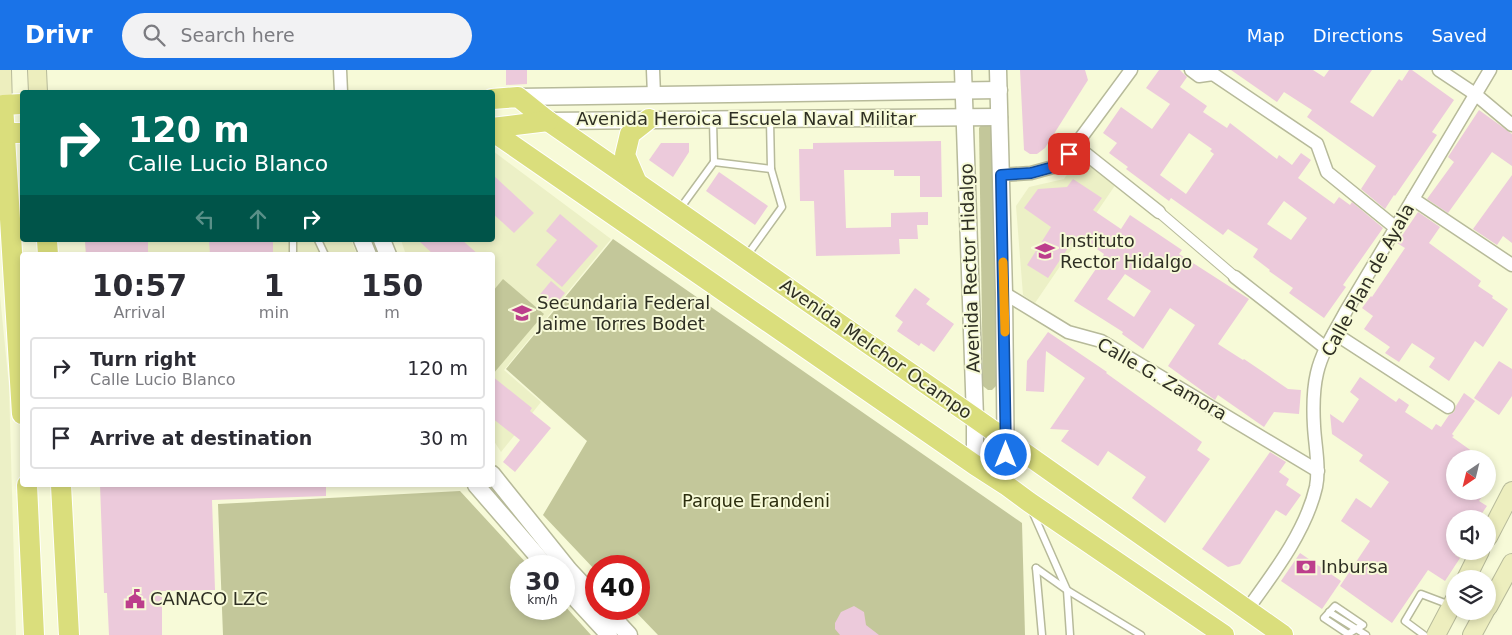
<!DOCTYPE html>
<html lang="en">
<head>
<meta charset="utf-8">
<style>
  body { margin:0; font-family:"DejaVu Sans",sans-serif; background:#f2f2f3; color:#2b2b33; height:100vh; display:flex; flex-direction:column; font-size:19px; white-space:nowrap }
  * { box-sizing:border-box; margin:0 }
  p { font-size:16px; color:#7c7c81 }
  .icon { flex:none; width:28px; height:28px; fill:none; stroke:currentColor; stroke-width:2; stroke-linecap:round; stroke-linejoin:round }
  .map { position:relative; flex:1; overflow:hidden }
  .drawer { position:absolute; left:20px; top:182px; width:475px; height:235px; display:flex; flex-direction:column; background:#fff; border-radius:5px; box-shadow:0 2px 8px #0003 }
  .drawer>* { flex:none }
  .top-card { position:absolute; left:20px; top:20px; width:475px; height:152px; border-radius:5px; box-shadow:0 2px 8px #0003; background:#00695c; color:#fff; overflow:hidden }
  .needle { width:32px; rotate:215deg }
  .buttons { position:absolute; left:1446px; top:380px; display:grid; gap:10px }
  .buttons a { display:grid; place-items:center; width:50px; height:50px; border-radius:50%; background:#fff; box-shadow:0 2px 8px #0003; font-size:25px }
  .speed { position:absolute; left:510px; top:485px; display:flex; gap:10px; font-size:25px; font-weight:700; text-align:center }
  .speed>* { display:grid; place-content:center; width:65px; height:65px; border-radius:50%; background:#fff; box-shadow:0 2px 8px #0003; line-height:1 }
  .speed small { font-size:12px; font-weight:400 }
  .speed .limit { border:8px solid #d22; background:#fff; color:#111 }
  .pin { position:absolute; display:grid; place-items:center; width:42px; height:42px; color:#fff; margin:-21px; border-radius:10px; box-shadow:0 2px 8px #0006 }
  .me { position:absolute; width:55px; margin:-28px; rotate:0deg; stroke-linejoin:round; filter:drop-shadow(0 0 4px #0008) }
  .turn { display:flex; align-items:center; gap:18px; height:105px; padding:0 25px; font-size:22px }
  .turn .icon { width:65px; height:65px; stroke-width:2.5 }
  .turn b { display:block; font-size:35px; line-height:42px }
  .lanes { display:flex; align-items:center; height:48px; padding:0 25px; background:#0003; justify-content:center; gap:25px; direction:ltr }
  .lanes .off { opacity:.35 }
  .eta { display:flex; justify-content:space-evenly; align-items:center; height:85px; text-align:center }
  .eta b { font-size:30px; font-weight:700; line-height:35px }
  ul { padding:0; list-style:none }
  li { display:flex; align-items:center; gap:15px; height:62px; margin:0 10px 8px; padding:0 15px; border:2px solid #e1e1e2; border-radius:5px }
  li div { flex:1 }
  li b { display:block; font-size:19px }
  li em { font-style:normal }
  header { display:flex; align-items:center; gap:30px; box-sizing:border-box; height:70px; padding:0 25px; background:#1a73e8; color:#fff }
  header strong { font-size:24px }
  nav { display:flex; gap:28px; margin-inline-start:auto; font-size:18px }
  .search { width:350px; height:45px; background:#f2f2f3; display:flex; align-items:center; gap:12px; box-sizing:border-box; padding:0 18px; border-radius:28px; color:#7c7c81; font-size:19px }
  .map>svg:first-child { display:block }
</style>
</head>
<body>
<header>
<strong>Drivr</strong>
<div class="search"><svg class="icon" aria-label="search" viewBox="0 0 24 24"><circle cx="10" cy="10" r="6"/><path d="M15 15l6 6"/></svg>Search here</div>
<nav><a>Map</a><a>Directions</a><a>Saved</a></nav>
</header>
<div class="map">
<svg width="1512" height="565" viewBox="0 0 1512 565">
  <rect width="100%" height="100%" fill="#f7fad8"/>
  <!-- built -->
  <g fill="#ecf0c6">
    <path d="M493 81 611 169 504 300 541 332 501 382 492 368V185H406L401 170H492Z"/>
    <path d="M1081 84 1118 111 1035 233 1023 225 1016 136 1029 117 1064 109Z"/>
    <path d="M85 170H351L357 185H86Z"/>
    <path d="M0 226 9 316 16 565H0Z"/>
  </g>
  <!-- green -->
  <g fill="#c3c79a">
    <path d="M982 54 991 55 994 57 996 316 992 320H988L983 316 979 58Z"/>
    <path d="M613 169 1022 453 1025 565H658L633 539H639V496H596V501L543 445 587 371 506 299Z"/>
    <path d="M503 209 544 244 493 304V221Z"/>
    <path d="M460 421 529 496H521V539H564V535L591 565H223L218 434Z"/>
  </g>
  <!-- building -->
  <g fill="#eccadb" fill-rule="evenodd">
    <path d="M506 0H527V14L506 15Z"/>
    <path d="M1020 0H1085L1088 10 1045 78 1037 84H1030L1024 80Z"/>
    <path d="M1159 0H1180L1187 7 1180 17 1207 36 1203 42 1227 58 1230 53 1277 89 1279 85 1292 95 1301 83 1311 90 1298 108 1334 134 1339 127 1350 135 1352 132 1383 158 1343 215 1346 217 1324 248 1289 223 1293 218 1269 201 1270 200 1253 187 1258 179 1228 159 1223 165 1171 128 1169 131 1126 99 1128 97 1109 83 1117 73 1103 63 1121 37 1152 59 1170 34 1146 18ZM1189 63 1212 79 1210 81 1214 84 1186 124 1160 105ZM1284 131 1307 148 1291 170 1267 154Z"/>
    <path d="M1231 0H1313L1324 7 1329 0H1372L1350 32 1373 47 1399 9 1402 11 1409 0H1412L1454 30 1432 62 1437 65 1395 126 1394 125 1385 139 1361 119 1376 96 1307 47 1312 40 1284 22 1277 32Z"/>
    <path d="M1479 40 1512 64V96L1492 82 1448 143 1427 129 1454 92 1448 87Z"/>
    <path d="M941 71 942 127H920V106H894V100H844L846 158 891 157V143L928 142V155H917L918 169H899L900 184 816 186 814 131H800L799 79H813V73Z"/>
    <path d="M661 73H689V82L673 107 649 90Z"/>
    <path d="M719 102 768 136 755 155 706 121Z"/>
    <path d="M492 104 534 143 514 163 492 143Z"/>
    <path d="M1512 105V173L1503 166 1497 175 1473 159Z"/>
    <path d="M1073 109 1102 128 1093 140 1121 159 1130 145 1182 180 1179 184 1249 229 1218 274 1243 290 1244 289 1288 319 1301 320 1299 344 1274 342 1264 357 1218 325 1215 330 1168 296 1195 255 1170 238 1143 279 1122 264 1123 262 1074 231 1104 187 1103 186 1104 184 1078 166 1073 173 1072 172 1048 208 1027 195 1051 157 1024 138 1038 119 1067 117ZM1125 204 1151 221 1134 247 1107 229Z"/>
    <path d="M1418 142 1440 157 1429 173 1481 211 1478 216 1493 226 1492 228 1508 239 1483 277 1475 271 1449 311 1429 297 1435 288 1412 273 1399 292 1385 283 1390 277 1364 259 1373 246 1362 238 1371 226 1372 227 1405 178 1397 173Z"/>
    <path d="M560 144 598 176 562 217 536 195 557 170 546 161Z"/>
    <path d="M85 170H148V185H86Z"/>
    <path d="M209 170H273V185H210Z"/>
    <path d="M418 170H462L479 185H434Z"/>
    <path d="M551 211 565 223 551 240 537 228Z"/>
    <path d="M915 218 930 229 926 234 954 254 934 282 921 273 919 276 897 261 903 252 895 246Z"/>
    <path d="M1048 262 1107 302 1106 303 1202 372 1197 380 1210 389 1165 453 1132 428 1146 407 1108 381 1098 396 1061 371 1069 360 1050 359 1085 308 1046 281 1044 322 1026 321 1027 291Z"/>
    <path d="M1499 291 1512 299V326L1499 345 1474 328Z"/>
    <path d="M492 306 532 338 530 341 551 358 515 402 503 392 520 370 492 348Z"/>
    <path d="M1360 307 1396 332 1399 328 1409 335 1405 342 1432 360 1436 354 1441 357 1449 345 1454 342 1456 336 1464 323 1475 331 1452 364 1454 366 1452 367 1483 389H1455V421H1486L1479 431 1487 436 1478 449H1455V485L1460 488 1445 511 1428 500 1392 553 1340 516 1370 471 1341 451 1356 428 1371 438 1389 412 1359 391 1363 385 1332 364 1330 344 1343 353 1359 329 1350 322Z"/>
    <path d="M1270 382 1286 392 1279 402 1289 409 1286 415 1301 425 1286 446 1276 440 1240 494 1228 497 1202 479Z"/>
    <path d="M100 415H326V426L212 430 215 520 162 521V565H109L107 523H104Z"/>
    <path d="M1300 483 1341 511 1322 539 1281 511Z"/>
    <path d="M854 536 864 542 866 555 879 565H840L835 559V553L841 542Z"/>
  </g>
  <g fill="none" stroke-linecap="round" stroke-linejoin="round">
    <defs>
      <g id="service">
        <path d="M713 51 714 92"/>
        <path d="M679 140 714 92 771 99"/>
        <path d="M293 170V185"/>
        <path d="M318 170 325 185"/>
        <path d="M746 187 782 137 771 99 770 50"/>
        <path d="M1033 443 1067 520 1070 565"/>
        <path d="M1036 498 1067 520 1141 565"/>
        <path d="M1036 498 1042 565"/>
        <path d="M1335 536 1363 555 1348 564 1324 548Z"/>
        <path d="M1329 542 1366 565"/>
        <path d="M1424 565 1405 551 1421 524 1450 535"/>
      </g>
      <path id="pedestrian" d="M1159 142 1235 207"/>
      <g id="minor">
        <path d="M340 0 341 22"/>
        <path d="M653 0 654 25"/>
        <path d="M1191 0 1199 6 1213 4 1317 74 1327 102 1396 158"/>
        <path d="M1439 0 1475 24 1512 55"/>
        <path d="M1076 76 1159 142"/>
        <path d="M1001 105 1031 103 1053 97 1069 84 1131 0"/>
        <path d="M1413 129 1512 195"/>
        <path d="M1235 207 1327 279"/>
        <path d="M1004 223 1068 262 1101 271 1318 401"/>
        <path d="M1334 263 1448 337"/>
        <path d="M1247 540C1273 504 1306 461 1316 417 1320 397 1315 376 1314 356 1313 339 1313 320 1317 303 1322 281 1336 260 1346 241L1490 0"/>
      </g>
      <g id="tertiary">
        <path d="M963 0 975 348V395"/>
        <path d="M998 0 1004 223 1006 415"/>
        <path d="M518 27 999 20"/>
        <path d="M548 51 999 47"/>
        <path d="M362 170 368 185"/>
        <path d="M382 170 388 185"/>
        <path d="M492 404 569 500 596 529"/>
        <path d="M476 415 546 496"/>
        <path d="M564 516 609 565"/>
        <path d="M605 539 629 565"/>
      </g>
      <g id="secondary">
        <path d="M2 0 3 35"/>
        <path d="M37 0 38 22"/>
        <path d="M1488 467 1512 421"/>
        <path d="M1466 509 1480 481"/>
        <path d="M1488 537 1512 493"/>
        <path d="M1436 565 1455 529"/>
        <path d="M1472 565 1485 541"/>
      </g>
      <g id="primary">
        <path d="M492 29 518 27 548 51 975 348 1283 565"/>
        <path d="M22 34 3 35 22 344"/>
        <path d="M492 58 548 51"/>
        <path d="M492 61 975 395 1006 415 1029 432 1224 565"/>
        <path d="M4 63H22"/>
        <path d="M637 113 625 85 630 64 649 49"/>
        <path d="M47 170 48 185"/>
        <path d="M27 415 34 565"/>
        <path d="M61 415 69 565"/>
      </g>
    </defs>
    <!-- service casing -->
    <use href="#service" stroke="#b7ba9a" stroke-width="9"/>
    <!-- pedestrian casing -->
    <use href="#pedestrian" stroke="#b7ba9a" stroke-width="12"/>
    <!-- minor casing -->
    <use href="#minor" stroke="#b7ba9a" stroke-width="15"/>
    <!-- tertiary casing -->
    <use href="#tertiary" stroke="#b7ba9a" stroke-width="19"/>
    <!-- secondary casing -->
    <use href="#secondary" stroke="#b7ba9a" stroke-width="20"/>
    <!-- primary casing -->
    <use href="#primary" stroke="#fff" stroke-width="22"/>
    <!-- service -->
    <use href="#service" stroke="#fff" stroke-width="6"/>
    <!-- pedestrian -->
    <use href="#pedestrian" stroke="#fff" stroke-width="10"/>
    <!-- minor -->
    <use href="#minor" stroke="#fff" stroke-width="12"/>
    <!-- tertiary -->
    <use href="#tertiary" stroke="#fff" stroke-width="16"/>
    <!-- secondary -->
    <use href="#secondary" stroke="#edeebe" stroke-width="18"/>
    <!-- primary -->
    <use href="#primary" stroke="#dade7c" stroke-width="20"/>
  </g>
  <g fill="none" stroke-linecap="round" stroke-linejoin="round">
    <defs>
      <path id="route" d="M1006 385 1001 105 1031 103 1053 97 1069 84"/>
    </defs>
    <!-- route casing -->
    <use href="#route" stroke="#114b97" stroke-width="12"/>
    <!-- route -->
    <use href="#route" stroke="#1a73e8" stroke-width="9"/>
    <!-- slow -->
    <path stroke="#f59e0b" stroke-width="9" d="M1003 192 1005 262"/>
  </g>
  <!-- icons -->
  <defs>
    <symbol id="school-bare" viewBox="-9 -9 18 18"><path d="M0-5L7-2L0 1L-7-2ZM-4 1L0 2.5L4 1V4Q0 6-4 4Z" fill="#bc3e8c" stroke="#f7fad8" stroke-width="2.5" paint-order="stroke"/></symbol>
    <symbol id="bank-bare" viewBox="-9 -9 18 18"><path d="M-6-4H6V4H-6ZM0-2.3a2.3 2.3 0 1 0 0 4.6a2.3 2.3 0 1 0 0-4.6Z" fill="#bc3e8c" stroke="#f7fad8" stroke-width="2.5" paint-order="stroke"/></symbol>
    <symbol id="civic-bare" viewBox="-9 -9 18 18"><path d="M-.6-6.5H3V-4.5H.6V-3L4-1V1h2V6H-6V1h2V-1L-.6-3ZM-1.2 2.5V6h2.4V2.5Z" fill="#bc3e8c" stroke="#f7fad8" stroke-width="2.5" paint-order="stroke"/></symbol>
  </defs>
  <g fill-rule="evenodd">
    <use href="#school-bare" x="1031" y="167" width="28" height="28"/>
    <use href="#school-bare" x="508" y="229" width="28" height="28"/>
    <use href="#bank-bare" x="1292" y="483" width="28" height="28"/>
    <use href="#civic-bare" x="121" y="515" width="28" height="28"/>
  </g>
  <g text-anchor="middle" stroke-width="4" stroke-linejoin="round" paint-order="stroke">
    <!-- street labels -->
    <g font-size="18" fill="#2e2f23" stroke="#f7fad8">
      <text x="746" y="55">Avenida Heroica Escuela Naval Militar</text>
      <text transform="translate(970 198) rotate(-92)" y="6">Avenida Rector Hidalgo</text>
      <text transform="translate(1368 210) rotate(-61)" y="6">Calle Plan de Ayala</text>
      <text transform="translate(876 279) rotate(35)" y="6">Avenida Melchor Ocampo</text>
      <text transform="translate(1162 309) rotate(30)" y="6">Calle G. Zamora</text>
    </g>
    <!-- poi labels -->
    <g font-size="18" fill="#2e2f23" stroke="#f7fad8" text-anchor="start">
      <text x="1060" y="177">Instituto<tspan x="1060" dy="21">Rector Hidalgo</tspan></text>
      <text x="537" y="239">Secundaria Federal<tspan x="537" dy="21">Jaime Torres Bodet</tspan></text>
      <text x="1321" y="503">Inbursa</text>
      <text x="150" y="535">CANACO LZC</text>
    </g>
    <!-- park labels -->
    <g font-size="18" fill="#2c2e0e" stroke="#f7fad8">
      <text x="756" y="437">Parque Erandeni</text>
    </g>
  </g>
</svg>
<div class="buttons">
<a><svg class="needle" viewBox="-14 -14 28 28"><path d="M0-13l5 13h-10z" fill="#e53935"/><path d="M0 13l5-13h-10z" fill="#7c7c81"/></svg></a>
<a><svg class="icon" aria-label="sound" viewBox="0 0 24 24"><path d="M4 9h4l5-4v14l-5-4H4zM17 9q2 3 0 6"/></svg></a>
<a><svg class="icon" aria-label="layers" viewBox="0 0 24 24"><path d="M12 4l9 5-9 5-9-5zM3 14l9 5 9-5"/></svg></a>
</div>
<div class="speed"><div>30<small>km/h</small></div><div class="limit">40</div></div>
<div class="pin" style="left:1069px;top:84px;background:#d93025"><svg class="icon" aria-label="arrive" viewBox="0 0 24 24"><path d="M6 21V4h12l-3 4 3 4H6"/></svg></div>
<svg class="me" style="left:1006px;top:385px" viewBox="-20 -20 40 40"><circle r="17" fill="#1a73e8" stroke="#fff" stroke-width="3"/><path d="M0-11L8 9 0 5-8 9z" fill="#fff"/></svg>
<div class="top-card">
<div class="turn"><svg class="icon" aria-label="right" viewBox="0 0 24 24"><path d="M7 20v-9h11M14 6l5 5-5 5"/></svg><div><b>120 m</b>Calle Lucio Blanco</div></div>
<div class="lanes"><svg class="icon off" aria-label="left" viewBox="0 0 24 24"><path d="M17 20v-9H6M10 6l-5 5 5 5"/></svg><svg class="icon off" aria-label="ahead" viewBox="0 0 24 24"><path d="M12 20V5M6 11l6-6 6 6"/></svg><svg class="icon" aria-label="right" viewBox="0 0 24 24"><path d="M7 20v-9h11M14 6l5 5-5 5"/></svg></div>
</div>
<section class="drawer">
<div class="eta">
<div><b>10:57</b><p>Arrival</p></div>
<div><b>1</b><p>min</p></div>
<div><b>150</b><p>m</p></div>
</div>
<ul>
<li><svg class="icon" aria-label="right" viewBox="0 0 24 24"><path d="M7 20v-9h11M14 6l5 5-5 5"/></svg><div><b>Turn right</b><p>Calle Lucio Blanco</p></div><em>120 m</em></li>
<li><svg class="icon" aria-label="arrive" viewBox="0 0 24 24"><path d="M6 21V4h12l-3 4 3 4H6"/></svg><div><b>Arrive at destination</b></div><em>30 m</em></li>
</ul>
</section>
</div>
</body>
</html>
